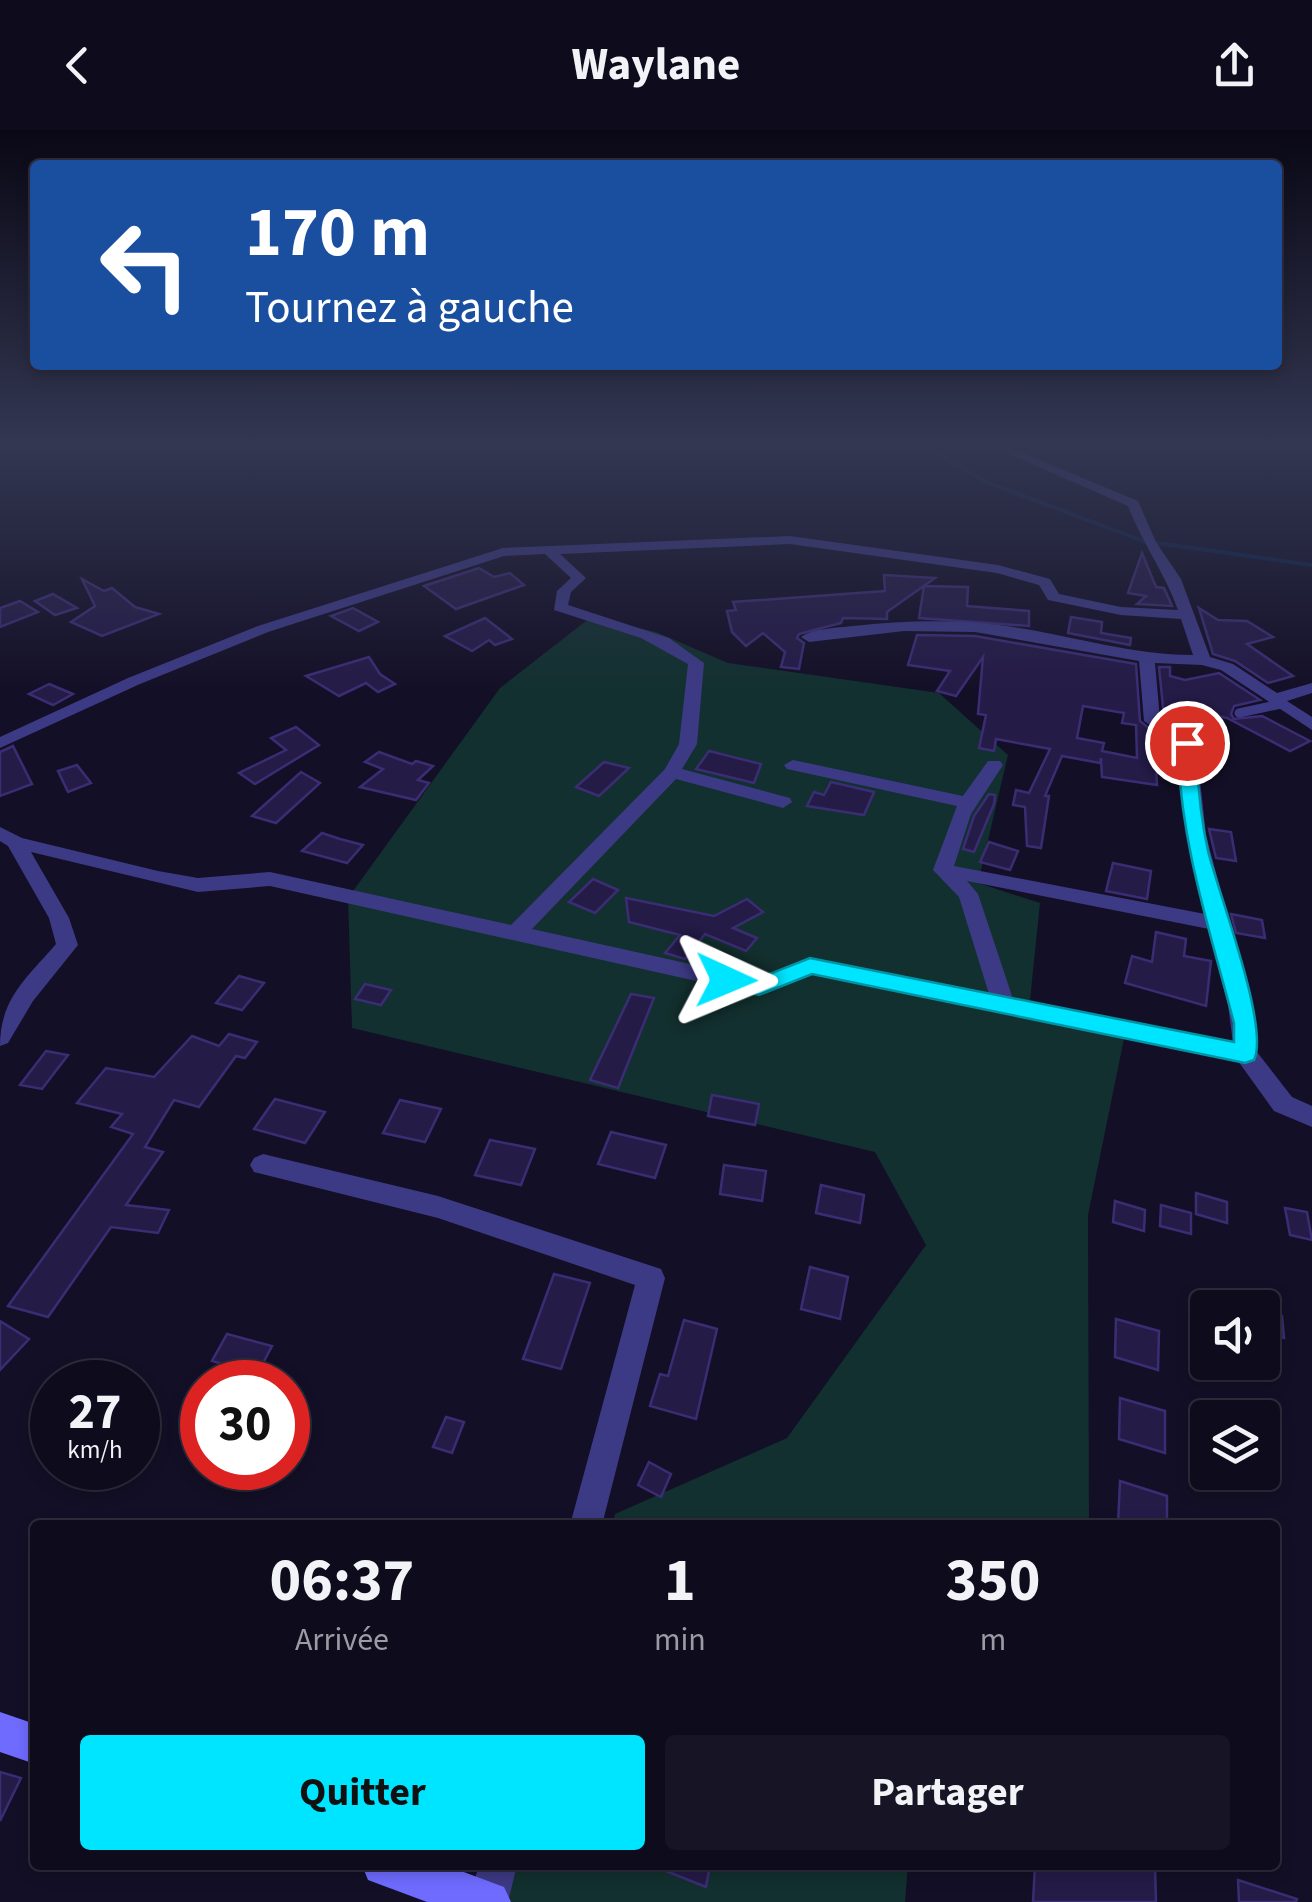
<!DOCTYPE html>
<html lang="fr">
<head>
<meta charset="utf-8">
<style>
  body { margin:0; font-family:"Source Sans 3",sans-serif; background:#171425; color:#f1f3f6; height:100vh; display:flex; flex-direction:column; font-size:38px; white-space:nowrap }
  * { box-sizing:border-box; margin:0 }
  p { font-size:32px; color:#9b9ba3 }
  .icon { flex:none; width:55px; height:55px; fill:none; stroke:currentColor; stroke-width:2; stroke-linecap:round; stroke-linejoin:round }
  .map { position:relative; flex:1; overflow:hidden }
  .sheet { position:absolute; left:30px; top:1390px; width:1250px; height:350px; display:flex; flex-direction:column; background:#0e0b1c; border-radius:10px; box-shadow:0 5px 15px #0003,0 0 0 2px #2e2b3b }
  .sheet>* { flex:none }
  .hud { position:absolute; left:30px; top:30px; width:1252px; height:210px; border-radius:10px; box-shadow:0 5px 15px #0003,0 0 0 2px #2e2b3b; background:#1a4fa0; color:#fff; overflow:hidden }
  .tools { position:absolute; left:1190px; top:1160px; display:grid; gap:20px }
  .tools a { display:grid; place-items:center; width:90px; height:90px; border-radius:10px; background:#0e0b1c; box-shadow:0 5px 15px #0003,0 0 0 2px #2e2b3b; font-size:50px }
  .speed { position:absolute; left:30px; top:1230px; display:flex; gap:20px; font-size:50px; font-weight:700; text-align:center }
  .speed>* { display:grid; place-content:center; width:130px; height:130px; border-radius:50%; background:#0e0b1c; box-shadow:0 5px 15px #0003,0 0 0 2px #2e2b3b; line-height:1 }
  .speed small { font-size:25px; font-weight:400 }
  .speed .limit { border:15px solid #d22; background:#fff; color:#111 }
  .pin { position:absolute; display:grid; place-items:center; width:85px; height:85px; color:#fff; margin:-42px; border:5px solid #fff; border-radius:50%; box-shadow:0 2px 10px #0007 }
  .me { position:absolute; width:110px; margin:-55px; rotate:91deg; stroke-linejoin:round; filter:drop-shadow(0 0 8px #0008) }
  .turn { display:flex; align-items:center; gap:35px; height:210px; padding:0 50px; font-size:45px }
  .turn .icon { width:130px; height:130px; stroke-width:2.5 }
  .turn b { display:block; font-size:70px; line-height:85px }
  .eta { display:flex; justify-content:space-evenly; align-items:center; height:170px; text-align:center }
  .eta b { font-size:60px; font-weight:700; line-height:70px }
  .cta { display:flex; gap:20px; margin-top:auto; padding:20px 50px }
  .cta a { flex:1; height:115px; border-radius:10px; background:#00e5ff; color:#111; font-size:40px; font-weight:700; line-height:115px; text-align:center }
  .cta a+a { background:#171425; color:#f1f3f6 }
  header { display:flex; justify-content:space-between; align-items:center; height:130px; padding:0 50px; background:#0e0b1c; font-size:45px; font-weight:700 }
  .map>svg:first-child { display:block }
</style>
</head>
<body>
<header><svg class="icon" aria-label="back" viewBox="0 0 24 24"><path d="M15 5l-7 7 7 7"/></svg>Waylane<svg class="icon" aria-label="share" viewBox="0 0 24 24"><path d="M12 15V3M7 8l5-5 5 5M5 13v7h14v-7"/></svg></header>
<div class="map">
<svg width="1312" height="1772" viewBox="0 0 1312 1772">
  <rect width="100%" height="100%" fill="#130f26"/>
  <!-- green -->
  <g fill="#12302f">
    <path d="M591 487 656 502 728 533 939 563 1008 625 978 753 1040 773 1029 880 1126 899 1088 1085 1089 1395H612L615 1384 787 1308 926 1115 875 1022 352 898 348 768 500 558Z"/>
    <path d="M500 1735H908L905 1772H488Z"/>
  </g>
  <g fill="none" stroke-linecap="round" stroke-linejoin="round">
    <!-- stream -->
    <path stroke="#0c2248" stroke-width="4" d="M919 314 989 353 1143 411 1312 435"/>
  </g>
  <!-- building -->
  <g fill="#241b47" stroke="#3b2d73" stroke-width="2.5" fill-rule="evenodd">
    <path d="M1142 423 1156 457 1164 458 1172 476 1137 474 1146 466 1128 463Z"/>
    <path d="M479 438 494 447 510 443 524 455 456 479 424 456Z"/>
    <path d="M884 445 935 448 887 482V489L843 488 841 493 799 504 797 508 804 513 799 539 781 537 785 522 763 503 746 516 732 502 727 481 736 480 733 472 885 461Z"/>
    <path d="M82 449 104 461 112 458 135 477 159 484 102 506 71 492 95 476Z"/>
    <path d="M924 456 968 457 967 476 1029 481V496L919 488Z"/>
    <path d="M53 464 77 478 55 485 35 471Z"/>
    <path d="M20 471 38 482 0 497V478Z"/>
    <path d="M353 478 378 492 359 501 331 486Z"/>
    <path d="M1199 478 1218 490 1247 491 1273 507 1247 514 1293 546 1268 553 1235 531 1213 524Z"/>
    <path d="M1071 487 1102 492 1101 503 1131 508 1130 515 1068 503Z"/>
    <path d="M485 488 512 509 495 515 489 510 472 521 445 506Z"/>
    <path d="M917 505 975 506 1136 534 1140 591 1156 604 1163 619 1155 618 1157 655 1102 647 1101 628 1100 633 1062 626 1045 666H1049L1041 718 1027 716 1025 677 1013 675 1016 660 1029 663 1050 619 996 609 994 621 979 618 986 585 978 584 983 527 956 566 937 561 950 541 908 535ZM1083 576 1124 583 1122 593 1136 595 1137 628 1102 621 1104 613 1077 608Z"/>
    <path d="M369 527 380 544 395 554 378 562 366 553 339 566 306 546Z"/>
    <path d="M1159 537H1170V546L1185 550 1219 543 1260 570 1234 576 1231 584 1234 589 1262 586 1310 611 1290 621 1227 588 1204 583 1206 609 1193 606 1164 587Z"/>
    <path d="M49 554 73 564 53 575 29 564Z"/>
    <path d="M296 597 319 615 255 654 239 643 286 620 271 608Z"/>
    <path d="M13 616 32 654 0 666V622Z"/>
    <path d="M709 621 761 634 754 653 696 639Z"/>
    <path d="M379 622 412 634 416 631 433 636 418 650 429 653 416 670 360 657 383 639 365 632Z"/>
    <path d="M604 632 629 638 599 666 576 657Z"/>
    <path d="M77 635 91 653 68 662 58 641Z"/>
    <path d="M301 642 320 653 276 693 252 686Z"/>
    <path d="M831 652 874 662 864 685 807 676 814 662 824 665Z"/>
    <path d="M989 664 995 665 994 674 974 722 963 719 974 686Z"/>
    <path d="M1209 699 1231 702 1236 731 1216 728Z"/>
    <path d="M322 703 340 709 363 715 347 733 302 721Z"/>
    <path d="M989 712 1018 721 1010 740 980 732Z"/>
    <path d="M1113 733 1151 741 1147 769 1106 761Z"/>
    <path d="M593 749 618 760 595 783 569 772Z"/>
    <path d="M626 768 714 786 747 769 763 782 733 798 757 808 746 821 705 804 685 829 665 823 680 805 629 792Z"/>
    <path d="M1231 784 1262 790 1265 808 1236 803Z"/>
    <path d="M1156 802 1186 809 1184 826 1211 831 1206 876 1125 853 1132 826 1152 832Z"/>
    <path d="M239 846 264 853 242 880 216 873Z"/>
    <path d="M365 854 391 860 381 875 355 869Z"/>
    <path d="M631 864 654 868 618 958 590 950Z"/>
    <path d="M229 904 257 912 245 928 236 926 199 977 174 970 145 1017 163 1022 126 1075 169 1080 158 1103 111 1097 48 1187 8 1176 133 1004 111 997 122 984 77 973 106 938 154 947 192 906 219 916Z"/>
    <path d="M46 921 68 925 42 959 20 955Z"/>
    <path d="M712 965 759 974 755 995 708 986Z"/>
    <path d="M275 969 325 982 305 1013 254 999Z"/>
    <path d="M400 970 441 979 425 1012 383 1003Z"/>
    <path d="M611 1002 666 1015 655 1048 598 1034Z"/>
    <path d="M490 1010 535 1019 521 1055 475 1045Z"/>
    <path d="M724 1035 766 1041 762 1071 720 1064Z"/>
    <path d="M821 1055 864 1065 860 1093 816 1083Z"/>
    <path d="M1196 1063 1227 1072V1093L1196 1084Z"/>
    <path d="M1115 1071 1145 1080 1144 1101 1113 1092Z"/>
    <path d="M1161 1075 1191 1083V1104L1160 1096Z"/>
    <path d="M1285 1078 1307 1082 1312 1110 1290 1105Z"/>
    <path d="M810 1137 848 1147 840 1189 801 1179Z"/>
    <path d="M554 1144 590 1153 561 1239 523 1229Z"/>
    <path d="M1262 1181 1282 1186 1284 1208 1262 1203Z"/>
    <path d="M1116 1189 1159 1201 1158 1240 1115 1227Z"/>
    <path d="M684 1190 717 1199 696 1289 650 1276 660 1244 668 1246Z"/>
    <path d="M0 1191 29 1209 0 1240Z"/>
    <path d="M227 1204 272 1216 253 1252H234L241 1239 212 1231Z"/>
    <path d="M1120 1268 1165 1281V1323L1119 1309Z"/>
    <path d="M446 1287 464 1292 452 1323 433 1317Z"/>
    <path d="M649 1332 671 1344 661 1367 638 1355Z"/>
    <path d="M1120 1351 1167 1366V1395H1118Z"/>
    <path d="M0 1642 21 1648 0 1691Z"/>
    <path d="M651 1735H710L706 1757Z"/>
    <path d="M1035 1735H1155L1156 1772H1033Z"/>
    <path d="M1238 1750 1297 1769 1296 1772H1239Z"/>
  </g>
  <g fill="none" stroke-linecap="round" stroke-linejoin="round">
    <!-- lane -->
    <path stroke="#3d3a85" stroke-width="9" d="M1239 583 1281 574"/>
    <!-- street -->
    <g fill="#3d3a85" fill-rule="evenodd">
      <path d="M986 314H1001L1138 371 1156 412 1181 449 1210 527 1233 534 1277 563 1312 553V563L1287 571 1312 587V600L1221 540 1202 535 1155 533 1160 589 1196 613 1206 705 1251 875 1257 922 1292 967 1312 976V997L1274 981 1238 931 811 844 759 865 270 756 198 762 31 722 69 788 78 815 33 871 8 913 0 916C0 868 27 848 56 814L49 788 8 716 0 711V697L22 708 158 741 198 748 270 742 511 795 665 639 679 614 688 534 641 508 554 480 557 461 571 448 545 424 504 426 268 502 140 554 0 618V607L128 548 258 496 503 418 790 406 998 435 1050 449 1059 464 1121 477 1178 480C1165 443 1142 413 1128 376ZM790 414 997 443 1039 455 1048 470 1121 485 1181 489 1193 525C1127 525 1064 503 998 495 950 489 901 491 853 496 837 498 814 498 801 507L809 512 904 501 975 502 1139 531 1144 591 1178 615 1184 683 1205 784 954 736 971 684 1003 635 1000 631H988L963 666 793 630 784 635 787 639 957 676 933 740 959 767 989 864 810 828 758 849 532 799 676 649 783 678 792 672 790 668 682 639 697 614 704 533 669 508 568 475 571 462 586 448 560 424ZM967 751 1209 799 1228 875 1233 913 1013 869 978 764Z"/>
      <path d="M263 1024 438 1066 661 1139 665 1148 602 1395H570L635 1155 438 1088 254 1042 250 1035 254 1028Z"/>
      <path d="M479 1735H517L508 1772H468Z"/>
    </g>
    <!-- secondary -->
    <g fill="#6f6bff" fill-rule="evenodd">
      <path d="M0 1582 35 1594V1634L0 1622Z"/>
      <path d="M362 1735H445L504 1757 511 1772H427L368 1750Z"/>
    </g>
  </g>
  <!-- sky -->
  <linearGradient id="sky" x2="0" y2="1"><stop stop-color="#0a0815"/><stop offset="0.56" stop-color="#333752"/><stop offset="1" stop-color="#333752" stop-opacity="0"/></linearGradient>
  <rect width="1312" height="562" fill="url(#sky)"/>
  <!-- route -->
  <path fill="#00e5ff" stroke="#0095a6" stroke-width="2.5" d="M1187 608 1196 613C1197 649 1200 685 1208 721 1218 762 1270 897 1254 930L1245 933 812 844 759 865 718 855 715 850 726 842 757 849 810 828 1234 912V893C1210 801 1179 709 1178 613Z"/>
</svg>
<div class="tools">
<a><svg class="icon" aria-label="sound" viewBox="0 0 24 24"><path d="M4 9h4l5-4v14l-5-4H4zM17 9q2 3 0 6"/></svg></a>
<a><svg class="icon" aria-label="layers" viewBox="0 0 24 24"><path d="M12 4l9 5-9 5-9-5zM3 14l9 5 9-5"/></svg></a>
</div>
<div class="speed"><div>27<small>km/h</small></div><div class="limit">30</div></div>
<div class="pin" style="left:1187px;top:613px;background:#d93025"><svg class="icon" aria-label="arrive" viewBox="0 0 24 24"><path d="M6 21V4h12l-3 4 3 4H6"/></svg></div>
<svg class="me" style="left:726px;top:850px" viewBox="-20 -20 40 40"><path d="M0-17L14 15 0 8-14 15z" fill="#00e5ff" stroke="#fff" stroke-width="4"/></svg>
<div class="hud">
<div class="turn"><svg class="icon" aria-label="left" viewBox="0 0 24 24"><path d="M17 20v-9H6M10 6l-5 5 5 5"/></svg><div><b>170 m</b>Tournez à gauche</div></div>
</div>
<section class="sheet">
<div class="eta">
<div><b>06:37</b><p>Arrivée</p></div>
<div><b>1</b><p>min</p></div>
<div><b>350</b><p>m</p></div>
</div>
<div class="cta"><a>Quitter</a><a>Partager</a></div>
</section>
</div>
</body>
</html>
